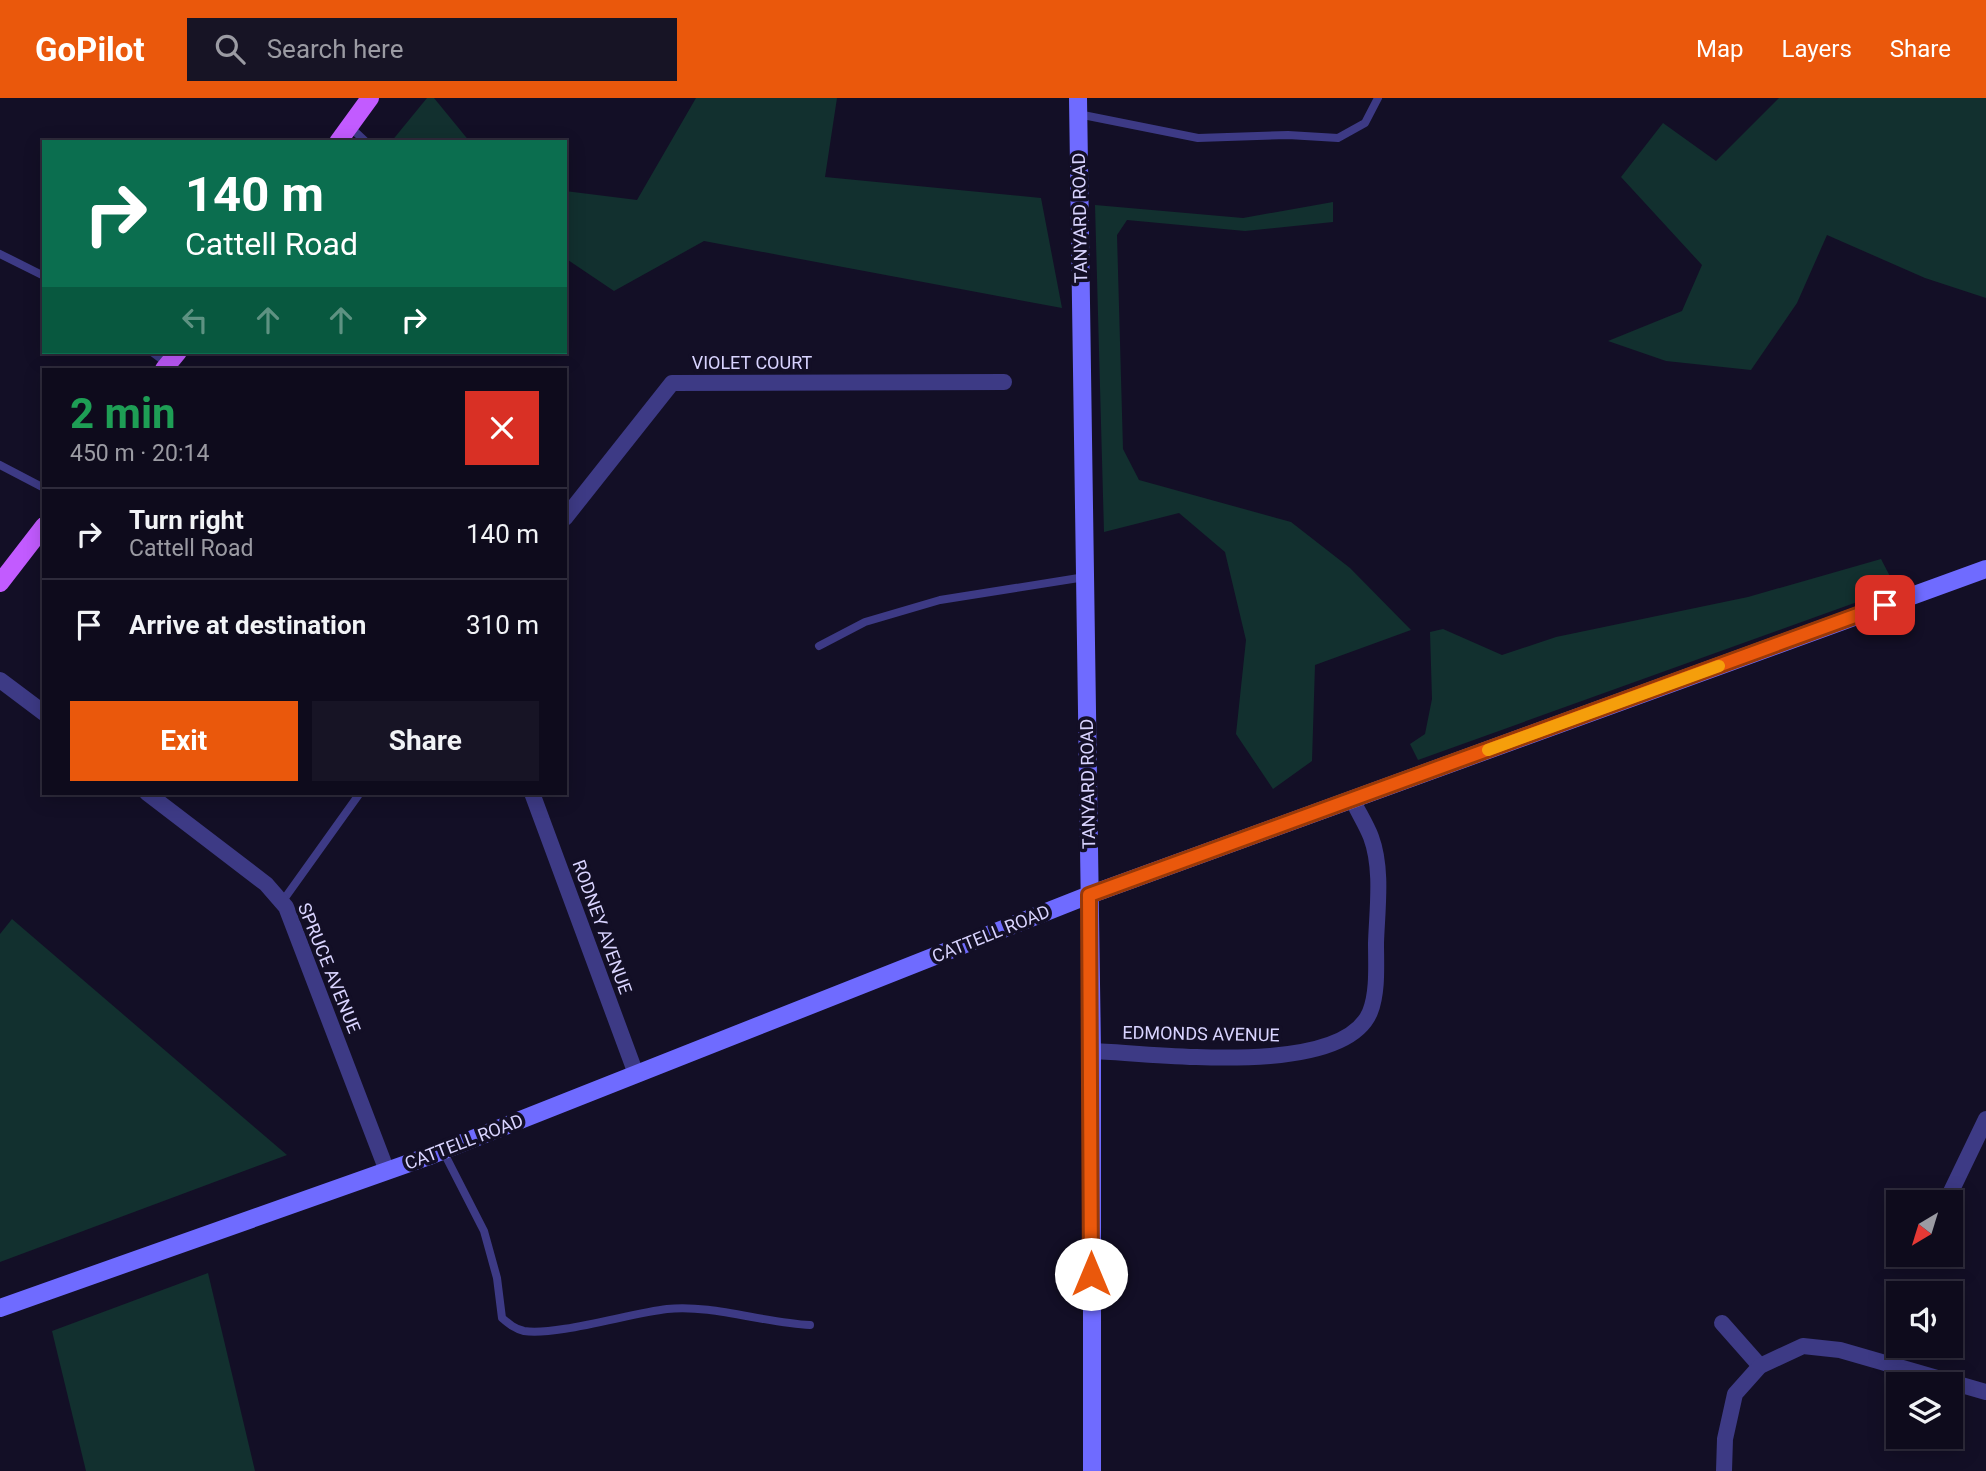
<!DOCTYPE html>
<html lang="en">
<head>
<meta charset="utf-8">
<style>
  body { margin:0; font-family:Roboto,sans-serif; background:#171425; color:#f1f3f6; height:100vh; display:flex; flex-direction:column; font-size:26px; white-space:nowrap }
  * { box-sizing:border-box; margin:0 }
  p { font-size:23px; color:#9b9ba3 }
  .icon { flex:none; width:38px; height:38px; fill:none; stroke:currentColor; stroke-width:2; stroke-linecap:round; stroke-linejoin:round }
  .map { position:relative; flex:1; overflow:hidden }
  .drawer { position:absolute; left:42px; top:270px; width:525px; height:427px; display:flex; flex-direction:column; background:#0e0b1c; border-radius:0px; box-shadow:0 4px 18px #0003,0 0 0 2px #2e2b3b }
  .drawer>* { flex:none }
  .hud { position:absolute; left:42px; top:42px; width:525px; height:214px; border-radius:0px; box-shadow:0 4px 18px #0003,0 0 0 2px #2e2b3b; background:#0b6e4f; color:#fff; overflow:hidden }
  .needle { width:46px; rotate:218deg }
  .buttons { position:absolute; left:1886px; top:1092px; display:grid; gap:14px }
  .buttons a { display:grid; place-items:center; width:77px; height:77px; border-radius:0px; background:#0e0b1c; box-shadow:0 4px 18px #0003,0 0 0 2px #2e2b3b; font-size:35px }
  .pin { position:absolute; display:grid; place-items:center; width:60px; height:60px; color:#fff; margin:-30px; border-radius:14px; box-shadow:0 4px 10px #0006 }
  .me { position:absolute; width:77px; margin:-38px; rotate:0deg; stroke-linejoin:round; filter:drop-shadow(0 0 5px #0008) }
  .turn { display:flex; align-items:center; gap:24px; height:147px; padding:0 28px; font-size:32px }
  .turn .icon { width:91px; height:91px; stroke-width:2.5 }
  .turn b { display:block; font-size:49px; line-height:60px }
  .lanes { display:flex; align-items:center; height:66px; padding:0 28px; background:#0003; justify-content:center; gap:35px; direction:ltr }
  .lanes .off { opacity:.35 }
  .round { display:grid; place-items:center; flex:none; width:74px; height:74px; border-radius:0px; background:#171425 }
  .summary { display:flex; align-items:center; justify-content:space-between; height:119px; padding:0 28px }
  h1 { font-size:42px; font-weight:700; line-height:52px; color:#1e9e55 }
  .button { display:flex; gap:14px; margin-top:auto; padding:14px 28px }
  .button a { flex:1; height:80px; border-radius:0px; background:#ea580c; color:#fff; font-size:28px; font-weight:700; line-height:80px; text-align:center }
  .button a+a { background:#171425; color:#f1f3f6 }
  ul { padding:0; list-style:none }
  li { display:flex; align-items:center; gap:21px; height:91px; padding:0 28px; border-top:2px solid #2e2b3b }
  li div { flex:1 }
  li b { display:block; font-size:26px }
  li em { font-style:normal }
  header { display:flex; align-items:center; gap:42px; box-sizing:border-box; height:98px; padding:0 35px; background:#ea580c; color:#fff }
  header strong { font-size:33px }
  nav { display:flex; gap:38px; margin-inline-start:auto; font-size:24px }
  .search { width:490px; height:63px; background:#171425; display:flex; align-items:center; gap:18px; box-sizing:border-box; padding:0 24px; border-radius:0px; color:#9b9ba3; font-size:26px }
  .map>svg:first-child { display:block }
</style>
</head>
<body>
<header>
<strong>GoPilot</strong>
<div class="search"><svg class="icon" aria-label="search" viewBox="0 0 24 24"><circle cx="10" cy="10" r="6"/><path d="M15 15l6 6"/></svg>Search here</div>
<nav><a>Map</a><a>Layers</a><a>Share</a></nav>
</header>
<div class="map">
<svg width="1986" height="1373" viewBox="0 0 1986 1373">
  <rect width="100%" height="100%" fill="#130f26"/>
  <!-- green -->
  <g fill="#12302f">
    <path d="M427 0H434L470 44H391Z"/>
    <path d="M696 0H837L825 79 1041 100 1062 210 704 143 614 193 565 160V93L637 102Z"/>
    <path d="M1779 0H1986V200L1925 180 1827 137 1797 205 1751 272 1666 263 1608 243 1682 213 1702 167 1621 79 1663 25 1716 63Z"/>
    <path d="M1333 104V124L1245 133 1127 122 1117 137 1123 351 1139 382 1291 424 1350 470 1411 532 1315 567 1312 663 1273 691 1236 636 1246 542 1225 454 1179 415 1104 434 1095 107 1243 120Z"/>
    <path d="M1881 461 1896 490 1418 662 1410 646 1425 636 1432 601 1430 534 1443 531 1502 557 1556 539 1748 499Z"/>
    <path d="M12 821 287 1057 0 1164V836Z"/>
    <path d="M208 1175 255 1373H86L52 1233Z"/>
  </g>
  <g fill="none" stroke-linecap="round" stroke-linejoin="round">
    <!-- lane -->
    <g stroke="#3d3a85" stroke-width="8">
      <path d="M1078 16 1198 40 1288 37 1338 40 1365 25 1378 0"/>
      <path d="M349 28 366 44"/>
      <path d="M0 156 44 178"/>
      <path d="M152 254 168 266"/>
      <path d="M0 367 44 390"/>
      <path d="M819 548 865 524 940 502 1085 479"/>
      <path d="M282 804 360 695"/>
      <path d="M443 1053 484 1133 497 1180 502 1220C509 1226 515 1231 524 1233 556 1238 631 1215 667 1211 711 1206 764 1225 810 1227"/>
    </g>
    <!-- street -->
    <g stroke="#3d3a85" stroke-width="16">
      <path d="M565 420 672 285 1004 284"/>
      <path d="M0 582 44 615"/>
      <path d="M147 695 266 786 286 809 387 1073"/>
      <path d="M532 695 636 976"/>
      <path d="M1092 953C1153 955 1342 981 1370 914 1378 894 1376 867 1376 845 1377 812 1383 771 1371 739 1366 726 1358 714 1352 701"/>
      <path d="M1946 1104 1986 1021"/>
      <path d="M1722 1225 1760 1268"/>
      <path d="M1724 1373 1725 1341 1735 1296 1760 1268 1803 1248 1840 1252 1986 1294"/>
    </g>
    <!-- secondary -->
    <g stroke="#6f6bff" stroke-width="18">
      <path d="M1078 0 1092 953V1373"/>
      <path d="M0 1210 432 1057 1089 797 1986 471"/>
    </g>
    <!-- primary -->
    <g stroke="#c25bff" stroke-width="18">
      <path d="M338 44 370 0"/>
      <path d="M164 271 178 254"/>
      <path d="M0 485 44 428"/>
    </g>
  </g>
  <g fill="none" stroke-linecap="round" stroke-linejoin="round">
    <defs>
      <path id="route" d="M1091 1176 1089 797 1885 507"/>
    </defs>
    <!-- route casing -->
    <use href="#route" stroke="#983908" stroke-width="18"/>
    <!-- route -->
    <use href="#route" stroke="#ea580c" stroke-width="12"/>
    <!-- slow -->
    <path stroke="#f59e0b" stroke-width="12" d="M1488 652 1719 568"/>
  </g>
  <g text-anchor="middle" stroke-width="7" stroke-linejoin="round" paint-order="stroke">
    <!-- street labels -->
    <g font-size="18" fill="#d9d4ff" stroke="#130f26">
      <text transform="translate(1080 120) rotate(-91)" y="6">TANYARD ROAD</text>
      <text x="752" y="271">VIOLET COURT</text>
      <text transform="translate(1088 686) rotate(-91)" y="6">TANYARD ROAD</text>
      <text transform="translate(602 829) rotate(70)" y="6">RODNEY AVENUE</text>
      <text transform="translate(991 836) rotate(-22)" y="6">CATTELL ROAD</text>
      <text transform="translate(329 870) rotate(68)" y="6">SPRUCE AVENUE</text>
      <text transform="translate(1201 936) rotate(1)" y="6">EDMONDS AVENUE</text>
      <text transform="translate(464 1044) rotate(-21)" y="6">CATTELL ROAD</text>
    </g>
  </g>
</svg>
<div class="buttons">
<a><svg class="needle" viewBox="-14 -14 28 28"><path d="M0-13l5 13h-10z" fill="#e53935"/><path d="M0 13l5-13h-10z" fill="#9b9ba3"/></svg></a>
<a><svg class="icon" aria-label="sound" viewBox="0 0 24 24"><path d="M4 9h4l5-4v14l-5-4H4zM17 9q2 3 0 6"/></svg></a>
<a><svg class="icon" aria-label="layers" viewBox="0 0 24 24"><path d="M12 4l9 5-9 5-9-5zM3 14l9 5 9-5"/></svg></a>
</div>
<div class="pin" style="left:1885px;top:507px;background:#d93025"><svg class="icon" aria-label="arrive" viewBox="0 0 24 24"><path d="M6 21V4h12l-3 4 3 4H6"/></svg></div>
<svg class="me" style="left:1091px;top:1176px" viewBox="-20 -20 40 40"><circle r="19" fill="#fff"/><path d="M0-13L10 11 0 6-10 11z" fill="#ea580c"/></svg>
<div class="hud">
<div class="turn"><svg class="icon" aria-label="right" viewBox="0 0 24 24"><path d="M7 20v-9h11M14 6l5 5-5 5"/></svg><div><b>140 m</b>Cattell Road</div></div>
<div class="lanes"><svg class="icon off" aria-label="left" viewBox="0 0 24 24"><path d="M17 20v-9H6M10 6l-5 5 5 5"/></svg><svg class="icon off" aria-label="ahead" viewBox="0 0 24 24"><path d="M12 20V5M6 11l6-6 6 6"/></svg><svg class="icon off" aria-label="ahead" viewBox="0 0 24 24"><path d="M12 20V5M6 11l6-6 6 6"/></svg><svg class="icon" aria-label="right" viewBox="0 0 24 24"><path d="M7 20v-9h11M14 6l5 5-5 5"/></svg></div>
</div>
<section class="drawer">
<div class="summary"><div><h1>2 min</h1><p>450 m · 20:14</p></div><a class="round" style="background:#d93025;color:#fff"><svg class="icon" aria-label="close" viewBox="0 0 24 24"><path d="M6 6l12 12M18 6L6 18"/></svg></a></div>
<ul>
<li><svg class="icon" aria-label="right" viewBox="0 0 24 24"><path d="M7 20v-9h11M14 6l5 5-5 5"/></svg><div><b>Turn right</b><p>Cattell Road</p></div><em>140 m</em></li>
<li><svg class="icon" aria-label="arrive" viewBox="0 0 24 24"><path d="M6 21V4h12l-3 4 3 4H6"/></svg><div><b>Arrive at destination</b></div><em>310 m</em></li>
</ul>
<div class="button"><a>Exit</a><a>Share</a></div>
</section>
</div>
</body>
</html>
